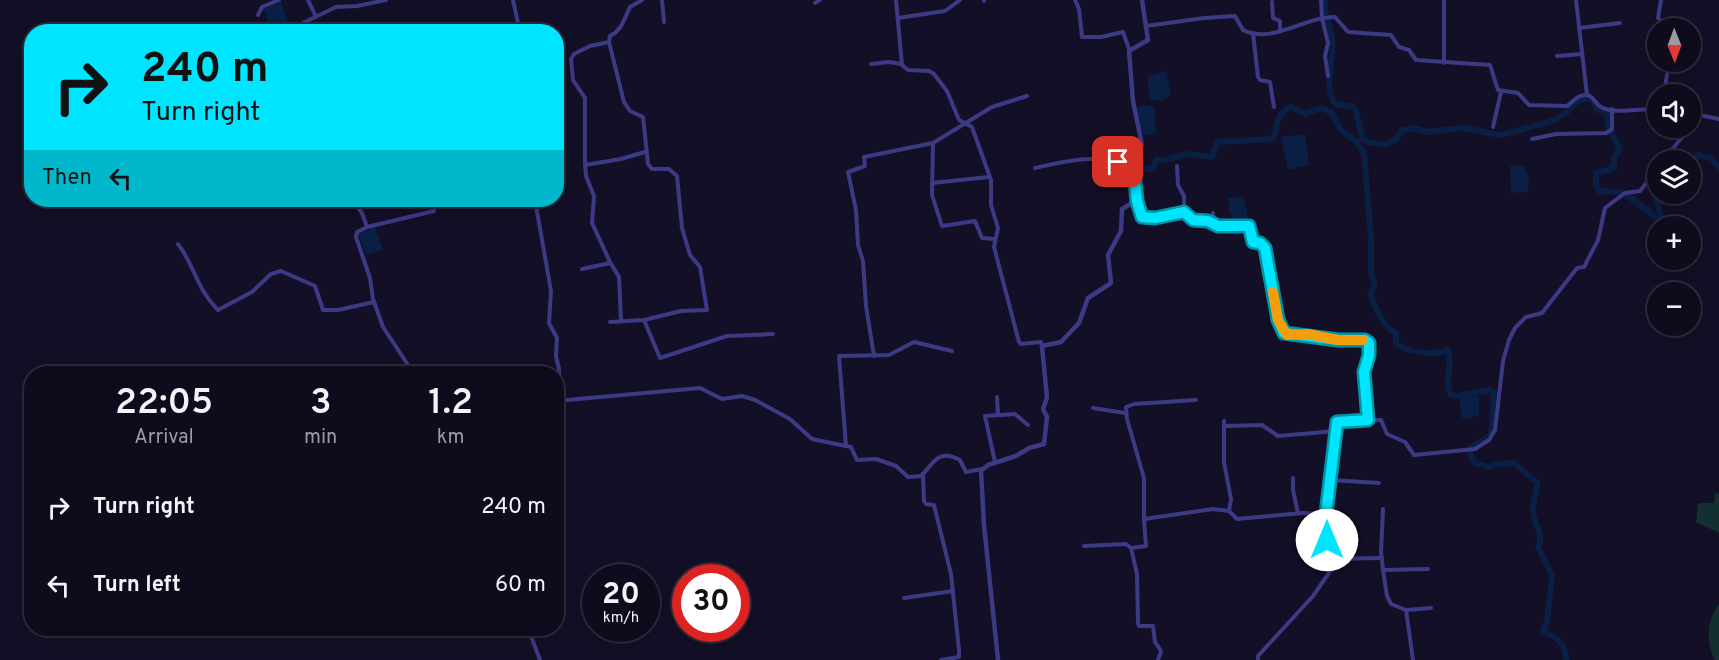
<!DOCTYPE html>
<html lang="en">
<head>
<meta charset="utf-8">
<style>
  body { margin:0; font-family:Overpass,sans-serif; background:#1c1929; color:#f1f3f6; height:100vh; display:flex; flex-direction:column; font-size:22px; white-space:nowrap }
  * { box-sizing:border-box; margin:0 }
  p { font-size:20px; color:#9b9ba3 }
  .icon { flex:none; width:33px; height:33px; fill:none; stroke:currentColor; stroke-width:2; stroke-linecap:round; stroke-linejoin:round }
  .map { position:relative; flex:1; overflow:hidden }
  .panel { position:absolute; left:24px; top:366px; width:540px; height:270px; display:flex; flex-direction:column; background:#0e0b1c; border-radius:24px; box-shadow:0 3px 15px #0003,0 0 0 2px #2e2b3b }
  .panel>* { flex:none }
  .banner { position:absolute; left:24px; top:24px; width:540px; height:183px; border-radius:24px; box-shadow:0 3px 15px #0003,0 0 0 2px #2e2b3b; background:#00e5ff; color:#111; overflow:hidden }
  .needle { width:39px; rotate:179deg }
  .tools { position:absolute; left:1647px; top:18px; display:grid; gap:12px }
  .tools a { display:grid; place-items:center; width:54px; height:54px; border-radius:50%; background:#0e0b1c; box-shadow:0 3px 15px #0003,0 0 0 2px #2e2b3b; font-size:30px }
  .speed { position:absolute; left:582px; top:564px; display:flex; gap:12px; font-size:30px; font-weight:700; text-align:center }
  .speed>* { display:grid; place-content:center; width:78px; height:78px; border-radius:50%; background:#0e0b1c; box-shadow:0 3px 15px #0003,0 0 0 2px #2e2b3b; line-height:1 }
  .speed small { font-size:15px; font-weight:400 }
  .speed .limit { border:9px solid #d22; background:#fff; color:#111 }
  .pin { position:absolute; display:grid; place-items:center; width:51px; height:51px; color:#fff; margin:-26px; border-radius:12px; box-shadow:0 3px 9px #0006 }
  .me { position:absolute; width:66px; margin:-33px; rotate:0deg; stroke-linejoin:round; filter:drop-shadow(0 0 4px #0008) }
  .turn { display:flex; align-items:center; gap:21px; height:126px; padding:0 18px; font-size:27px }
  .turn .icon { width:78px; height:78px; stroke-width:2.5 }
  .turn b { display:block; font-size:42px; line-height:51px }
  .then { display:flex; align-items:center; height:57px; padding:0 18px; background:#0003; gap:12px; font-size:22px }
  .eta { display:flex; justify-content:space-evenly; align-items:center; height:102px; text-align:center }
  .eta b { font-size:36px; font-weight:600; line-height:42px }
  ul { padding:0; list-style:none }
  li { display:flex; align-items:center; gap:18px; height:78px; padding:0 18px }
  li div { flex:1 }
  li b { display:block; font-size:22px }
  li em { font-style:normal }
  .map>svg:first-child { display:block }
</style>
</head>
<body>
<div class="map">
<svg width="1719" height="660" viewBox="0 0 1719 660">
  <rect width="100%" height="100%" fill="#130f26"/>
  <!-- green -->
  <g fill="#12302f">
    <path d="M1715 493 1719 494V533L1696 522 1698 503H1714Z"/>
    <path d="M1719 604V660H1715C1705 642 1707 619 1719 604Z"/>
  </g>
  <!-- water -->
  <g fill="#0a1f44">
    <path d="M281 2 289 25 287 28 272 31 263 9Z"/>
    <path d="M1166 71 1171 95 1161 101 1150 100 1147 76Z"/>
    <path d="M1139 106H1154L1156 133 1143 136 1137 110Z"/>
    <path d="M1305 134 1309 165 1288 170 1281 137Z"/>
    <path d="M1524 165 1529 178 1528 192 1511 193 1510 166Z"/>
    <path d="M1243 196 1248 217 1246 219 1234 221 1229 210 1228 198Z"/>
    <path d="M375 227 383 250 366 255 358 233Z"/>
    <path d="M1475 395 1479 397V416L1463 419 1459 405 1461 398Z"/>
  </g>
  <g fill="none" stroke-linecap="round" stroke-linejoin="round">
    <!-- river -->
    <g stroke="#0a1f44" stroke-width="6">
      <path d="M1325 0C1323 13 1330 24 1332 37 1335 58 1322 87 1336 105L1352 106 1356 110 1362 138 1367 142 1385 145 1396 139 1402 130 1413 128 1427 132 1464 128 1500 135 1513 132 1552 121 1566 113 1575 103 1588 98 1593 101 1597 110 1607 111 1608 126 1620 149 1614 158V168L1596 173V184L1599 191 1619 192 1631 198 1657 218 1661 215 1655 195 1658 187"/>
      <path d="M1096 155C1117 153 1132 170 1152 169L1156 160H1165L1187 154 1212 157 1217 142 1272 139C1280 129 1272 121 1287 108L1292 107 1305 114 1321 108 1331 112 1341 130 1357 142 1364 154 1371 237V272L1375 285 1370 294C1376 307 1382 327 1396 333V343C1408 353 1434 356 1448 350 1454 364 1443 381 1451 395L1457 396 1490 390 1494 392 1492 430 1490 436 1470 448V454L1475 463 1489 467 1496 464 1514 463 1538 483C1536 493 1532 503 1533 513 1535 525 1544 537 1538 547L1552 575 1547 620 1543 632C1558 637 1566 644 1566 660"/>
      <path d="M1690 177 1693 172 1691 163 1697 155 1711 158 1719 168"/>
    </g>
    <!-- minor -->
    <g stroke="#3d3a85" stroke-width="4">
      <path d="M308 0 316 17"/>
      <path d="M513 0 520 32"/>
      <path d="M662 0 664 22"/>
      <path d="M896 0 902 65 908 70 929 71 934 74 947 91 959 120 972 127 991 180V205L998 228 994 247 1019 342 1021 344 1041 342 1042 346"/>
      <path d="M984 0V1"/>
      <path d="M1075 0 1079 9 1082 37H1101L1123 32 1129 49"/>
      <path d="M1321 0 1322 18 1328 43 1325 56 1328 76"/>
      <path d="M1444 0V63"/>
      <path d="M1576 0 1587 95"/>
      <path d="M1661 0 1658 18 1664 23 1673 25 1672 28"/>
      <path d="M1272 2 1273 18 1280 21V31"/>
      <path d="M815 3 820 0"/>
      <path d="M258 15 262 7 279 0"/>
      <path d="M898 18 945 11 960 0"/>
      <path d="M1146 26 1204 18 1235 16 1243 30C1272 45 1306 16 1335 17L1348 32 1391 35 1399 47 1409 50 1416 60 1490 65 1498 90 1518 93 1529 105 1567 106C1573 102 1578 94 1587 95 1594 96 1595 104 1601 107 1616 115 1641 108 1658 109"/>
      <path d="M1579 28 1620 23"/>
      <path d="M294 32 304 27"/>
      <path d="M305 32 303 23 336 7 357 6 386 0"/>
      <path d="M1253 33 1258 77 1260 80 1270 82 1274 107"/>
      <path d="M609 42 590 46 574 54 571 59 573 80 585 98V161L586 176 594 196 592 223 610 262 619 277 621 320"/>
      <path d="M1557 56 1582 54"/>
      <path d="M871 64 889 62 901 64"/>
      <path d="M1664 94 1669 62"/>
      <path d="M1690 113 1719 119"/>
      <path d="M1493 127 1501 92"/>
      <path d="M1690 127 1696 119 1692 113"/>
      <path d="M1532 139 1556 134 1606 133 1612 129V109"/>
      <path d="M933 143 932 195 942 226 975 221 982 238 995 239"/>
      <path d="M1663 160 1690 128"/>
      <path d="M585 165 621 159 645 152"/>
      <path d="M1177 166 1178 185 1184 196V212"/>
      <path d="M1035 168C1067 161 1106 150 1134 172"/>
      <path d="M932 183 989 177"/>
      <path d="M352 200 362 213 367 227 357 232 356 237 370 278 373 299 383 327 414 374"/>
      <path d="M535 200 551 291 549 323 557 338 556 356 559 369 560 400"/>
      <path d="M1137 201 1142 217 1146 218 1182 212 1193 220 1208 221 1218 226H1249L1253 242 1260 243 1265 248 1278 320 1284 333 1337 340H1365L1369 343V355L1364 379 1368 420"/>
      <path d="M1213 213V223"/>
      <path d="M367 227 434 211"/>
      <path d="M178 244C195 266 196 288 218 310L252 292 271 274 281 271 315 286 323 310H338L374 302"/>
      <path d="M582 269 610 263"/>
      <path d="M644 320 660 358 727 336 773 334"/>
      <path d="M610 322 644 320 681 311 707 310 700 267 690 255 682 228 677 176 669 169H652L648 164 643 117 630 111 624 102 609 42 610 36C622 30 624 19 630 7L642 0"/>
      <path d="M874 356 866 306 863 261 858 245 856 210 848 172 865 166 864 157 933 143 992 107 1027 96"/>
      <path d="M997 397 998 415"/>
      <path d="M556 401 700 388 722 399 742 396 755 400 790 419 812 439 851 447 857 460 876 459 896 466 908 477 921 476C934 463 938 448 960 460L966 472 982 469"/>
      <path d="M1093 408 1125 413"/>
      <path d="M1224 421V462L1231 499 1229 511"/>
      <path d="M1224 426 1262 425 1278 436 1336 431"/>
      <path d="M846 446 839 356 889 355 914 342 952 351"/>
      <path d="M995 462 985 416 1015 414 1028 425"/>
      <path d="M923 474 924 501 926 504 934 505 951 574 959 650V657L941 660"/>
      <path d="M1293 478V490L1298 513"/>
      <path d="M1331 480 1379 483"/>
      <path d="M1383 509 1381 552 1383 570 1428 569"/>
      <path d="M1144 518V478L1127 419 1126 407 1134 404 1196 400"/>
      <path d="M1084 546 1126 544 1131 548"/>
      <path d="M1382 558 1329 559 1327 556 1326 514 1337 422 1381 420 1387 434 1405 442 1414 455 1475 449 1489 440 1495 430 1503 361 1509 340 1515 328 1526 317 1542 313 1577 268 1584 267 1598 240 1605 208 1625 193 1640 191 1658 168"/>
      <path d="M1383 570 1387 596 1391 604 1406 610 1431 608"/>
      <path d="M904 598 953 591"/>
      <path d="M1406 610 1413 660"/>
      <path d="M528 628 540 660"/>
      <path d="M1158 660 1161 651 1155 642 1153 626H1139L1138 623 1137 574 1131 548 1146 546 1144 519 1213 509 1229 511 1237 519 1302 513 1326 514"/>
      <path d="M1258 660V656L1313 596 1338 560"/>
    </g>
    <!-- tertiary -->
    <path stroke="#3d3a85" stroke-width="4.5" d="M998 660 984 525 981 471 988 465 1016 456 1029 448 1044 444 1047 417 1043 409 1047 398 1042 346 1061 342 1079 323 1088 298 1111 283 1108 255 1121 231 1122 209 1137 200 1134 170 1142 145 1133 101 1129 51 1148 40 1142 0"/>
  </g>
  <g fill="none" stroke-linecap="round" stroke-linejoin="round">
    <defs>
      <path id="route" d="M1118 162 1134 172 1137 201 1142 217 1155 218 1184 212 1193 220 1208 221 1218 226H1249L1253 242 1260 243 1265 248 1278 320 1284 333 1338 340H1365L1369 343V355L1364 372 1368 420 1337 422 1326 514 1327 540"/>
    </defs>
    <!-- route casing -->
    <use href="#route" stroke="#0095a6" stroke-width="15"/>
    <!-- route -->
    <use href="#route" stroke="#00e5ff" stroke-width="10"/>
    <!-- slow -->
    <path stroke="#f59e0b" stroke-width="10" d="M1273 292 1278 320 1287 335 1308 334 1338 340H1363"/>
  </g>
</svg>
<div class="tools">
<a><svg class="needle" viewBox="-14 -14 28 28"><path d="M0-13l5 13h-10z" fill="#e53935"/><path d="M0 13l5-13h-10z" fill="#9b9ba3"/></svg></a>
<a><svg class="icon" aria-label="sound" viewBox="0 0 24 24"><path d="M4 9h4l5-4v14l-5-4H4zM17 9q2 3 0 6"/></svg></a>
<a><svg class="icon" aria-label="layers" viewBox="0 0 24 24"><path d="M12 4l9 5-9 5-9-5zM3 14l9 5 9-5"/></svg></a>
<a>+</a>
<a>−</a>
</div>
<div class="speed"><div>20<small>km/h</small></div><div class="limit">30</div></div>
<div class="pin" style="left:1118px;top:162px;background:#d93025"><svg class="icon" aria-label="arrive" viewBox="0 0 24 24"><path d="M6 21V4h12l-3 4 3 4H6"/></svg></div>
<svg class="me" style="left:1327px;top:540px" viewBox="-20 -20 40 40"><circle r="19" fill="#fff"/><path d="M0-13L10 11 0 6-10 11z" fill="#00e5ff"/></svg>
<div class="banner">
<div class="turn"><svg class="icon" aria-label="right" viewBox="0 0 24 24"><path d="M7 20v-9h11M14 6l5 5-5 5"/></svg><div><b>240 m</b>Turn right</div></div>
<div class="then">Then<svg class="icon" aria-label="left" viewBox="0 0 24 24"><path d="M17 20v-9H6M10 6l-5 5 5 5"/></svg></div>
</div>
<section class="panel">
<div class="eta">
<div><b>22:05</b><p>Arrival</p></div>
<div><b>3</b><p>min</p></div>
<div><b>1.2</b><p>km</p></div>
</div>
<ul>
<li><svg class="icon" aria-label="right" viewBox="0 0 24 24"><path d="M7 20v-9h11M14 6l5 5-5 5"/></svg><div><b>Turn right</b></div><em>240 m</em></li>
<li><svg class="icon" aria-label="left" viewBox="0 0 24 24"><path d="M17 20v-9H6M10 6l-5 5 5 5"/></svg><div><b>Turn left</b></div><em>60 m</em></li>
</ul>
</section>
</div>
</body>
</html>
